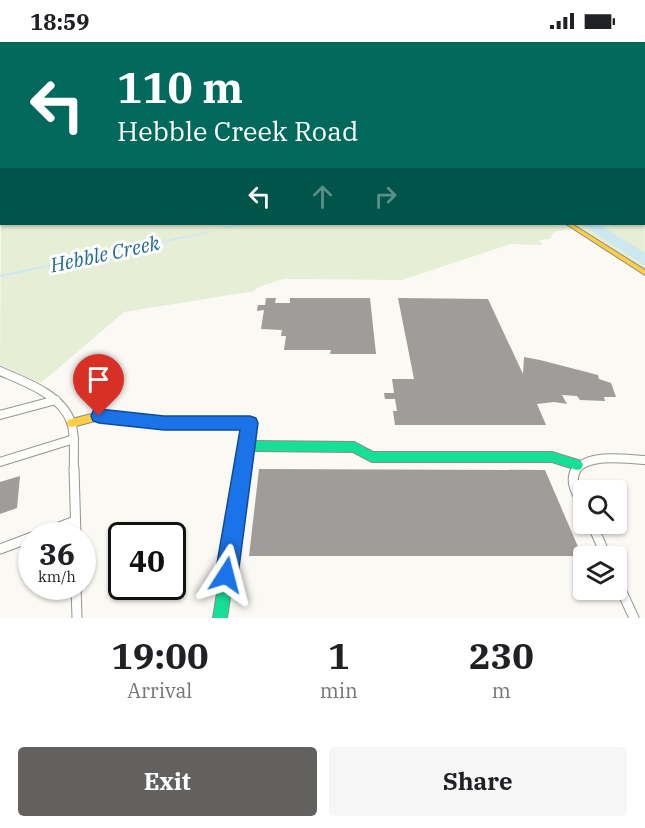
<!DOCTYPE html>
<html lang="en">
<head>
<meta charset="utf-8">
<style>
  body { margin:0; font-family:"IBM Plex Serif",serif; background:#f6f6f6; color:#202124; height:100vh; display:flex; flex-direction:column; font-size:22px; white-space:nowrap }
  * { box-sizing:border-box; margin:0 }
  p { font-size:20px; color:#757577 }
  .icon { flex:none; width:33px; height:33px; fill:none; stroke:currentColor; stroke-width:2; stroke-linecap:round; stroke-linejoin:round }
  .map { position:relative; height:576px; overflow:hidden }
  .side { display:flex; flex-direction:column; background:#fff; flex:1 }
  .side>* { flex:none }
  .hud { position:absolute; left:0px; top:0px; width:645px; height:183px; box-shadow:0 2px 4px #0004; background:#00695c; color:#fff; overflow:hidden }
  .buttons { position:absolute; left:573px; top:438px; display:grid; gap:12px }
  .buttons a { display:grid; place-items:center; width:54px; height:54px; border-radius:6px; background:#fff; box-shadow:0 2px 4px #0004; font-size:30px }
  .speed { position:absolute; left:18px; top:480px; display:flex; gap:12px; font-size:30px; font-weight:700; text-align:center }
  .speed>* { display:grid; place-content:center; width:78px; height:78px; border-radius:50%; background:#fff; box-shadow:0 2px 4px #0004; line-height:1 }
  .speed small { font-size:15px; font-weight:400 }
  .speed .limit { border:3px solid #111; border-radius:9px; background:#fff; color:#111 }
  .pin { position:absolute; display:grid; place-items:center; width:51px; height:51px; color:#fff; margin:-62px -26px; border-radius:50% 50% 50% 0; rotate:-45deg; box-shadow:0 0 6px #0007 }
  .pin .icon { rotate:45deg }
  .me { position:absolute; width:66px; margin:-33px; rotate:9deg; stroke-linejoin:round; filter:drop-shadow(0 0 4px #0008) }
  .turn { display:flex; align-items:center; gap:21px; height:126px; padding:0 18px; font-size:27px }
  .turn .icon { width:78px; height:78px; stroke-width:2.5 }
  .turn b { display:block; font-size:42px; line-height:51px }
  .lanes { display:flex; align-items:center; height:57px; padding:0 18px; background:#0003; justify-content:center; gap:30px; direction:ltr }
  .lanes .off { opacity:.35 }
  .eta { display:flex; justify-content:space-evenly; align-items:center; height:102px; text-align:center }
  .eta b { font-size:36px; font-weight:700; line-height:42px }
  .button { display:flex; gap:12px; margin-top:auto; padding:12px 18px }
  .button a { flex:1; height:69px; border-radius:6px; background:#62615f; color:#fff; font-size:24px; font-weight:700; line-height:69px; text-align:center }
  .button a+a { background:#f6f6f6; color:#202124 }
  .status { display:flex; justify-content:space-between; align-items:center; height:42px; padding:0 30px; background:#fff; direction:ltr }
  .status svg { height:16px; fill:currentColor }
  .map>svg:first-child { display:block }
</style>
</head>
<body>
<div class="status"><b>18:59</b><svg viewBox="0 0 49 12"><path d="M0 12V9h3v3zM5 12V6h3v6zM10 12V3h3v9zM15 12V0h3v12zM26 1h20v11H26zM47 4h2v5h-2z"/></svg></div>
<div class="map">
<svg width="645" height="576" viewBox="0 0 645 576">
  <rect width="100%" height="100%" fill="#fbf9f4"/>
  <!-- green -->
  <path fill="#e6efd6" d="M644 94 645 229 578 185 554 190 550 197 540 198 542 203 511 202 402 238 284 237 256 246 255 249 124 270 41 341 0 323 1 170 2 182H644Z"/>
  <!-- water -->
  <path fill="#cee8f2" d="M581 182 600 183 645 211V224Z"/>
  <g fill="none" stroke-linecap="round" stroke-linejoin="round">
    <!-- stream-far1 -->
    <g stroke="#cee8f2" stroke-width="1.5">
      <path d="M225 186 243 182"/>
      <path d="M65 220 210 190"/>
    </g>
    <!-- stream -->
    <path stroke="#cee8f2" stroke-width="2" d="M0 234 72 219"/>
  </g>
  <!-- building -->
  <g fill="#9f9c99">
    <path d="M266 256H276L275 261H290V256H370L376 312H330L331 308H284L286 294H281L282 288 261 287 264 268 257 269 258 263H265Z"/>
    <path d="M398 256 488 257 523 332 524 315 540 318 598 333 599 337 611 341 616 355H604L605 359 580 358 577 354 562 353 567 362 554 360 537 362 546 383H395L393 369H397L395 357H385L384 351H394L392 337H414Z"/>
    <path d="M259 427 545 428 582 514H249Z"/>
    <path d="M20 434 17 466 0 472V440Z"/>
  </g>
  <g fill="none" stroke-linecap="round" stroke-linejoin="round">
    <defs>
      <g id="street-far1">
        <path d="M0 329C25 340 61 352 71 380 76 393 73 414 74 427"/>
        <path d="M0 373 56 358"/>
        <path d="M0 420 74 397"/>
        <path d="M576 427C592 411 624 417 645 418"/>
      </g>
      <g id="street">
        <path d="M74 426 76 494"/>
        <path d="M577 426C568 439 577 452 584 464"/>
        <path d="M592 482 606 514"/>
        <path d="M36 494 75 479"/>
        <path d="M0 507 32 495"/>
        <path d="M616 537 634 576"/>
        <path d="M76 544 77 576"/>
      </g>
      <g id="fast">
        <path d="M246 399 354 400 373 410H552L581 419 583 423 581 427 577 428 552 420H372L353 410 246 409 242 407 241 404 242 401Z"/>
        <path d="M243 421 247 422 249 426 227 576H213L237 426 239 422Z"/>
      </g>
      <g id="slow">
        <path d="M566 182H572L645 228V233Z"/>
        <path d="M99 370 164 377H250L254 378 255 381 249 426 247 430 243 431 239 430 237 426 244 385H164L99 378 72 385 68 384 67 381 68 378Z"/>
      </g>
      <path id="jam" d="M2 164V168L0 169V165Z"/>
    </defs>
    <!-- street-far1 casing -->
    <use href="#street-far1" stroke="#959492" stroke-width="10"/>
    <!-- street casing -->
    <use href="#street" stroke="#959492" stroke-width="11"/>
    <!-- fast casing -->
    <use href="#fast" stroke="#8c8b89" stroke-width="2"/>
    <!-- slow casing -->
    <use href="#slow" stroke="#8c8b89" stroke-width="2"/>
    <!-- jam casing -->
    <use href="#jam" stroke="#8c8b89" stroke-width="2"/>
    <!-- street-far1 -->
    <use href="#street-far1" stroke="#fefefd" stroke-width="8"/>
    <!-- street -->
    <use href="#street" stroke="#fefefd" stroke-width="9"/>
    <!-- fast -->
    <use href="#fast" fill="#16e098" fill-rule="evenodd"/>
    <!-- slow -->
    <use href="#slow" fill="#ffcf43" fill-rule="evenodd"/>
    <!-- jam -->
    <use href="#jam" fill="#f24e42" fill-rule="evenodd"/>
  </g>
  <!-- sky -->
  <linearGradient id="sky" x2="0" y2="1"><stop stop-color="#9dc9ec"/><stop offset="0.54" stop-color="#fdfcfa"/><stop offset="1" stop-color="#fdfcfa" stop-opacity="0"/></linearGradient>
  <rect width="645" height="175" fill="url(#sky)"/>
  <!-- route -->
  <path fill="#1a73e8" stroke="#114b97" stroke-width="1.5" d="M99 367 164 374H250L256 376 258 381 238 533 234 541 226 545 218 541 215 533 240 388H164L99 381 93 379 91 374 93 369Z"/>
  <g text-anchor="middle" stroke-width="6" stroke-linejoin="round" paint-order="stroke">
    <!-- water labels -->
    <g font-size="20" font-style="italic" fill="#226c96" stroke="#fff">
      <text transform="translate(105 212) rotate(-12)" y="7">Hebble Creek</text>
    </g>
  </g>
</svg>
<div class="buttons">
<a><svg class="icon" aria-label="search" viewBox="0 0 24 24"><circle cx="10" cy="10" r="6"/><path d="M15 15l6 6"/></svg></a>
<a><svg class="icon" aria-label="layers" viewBox="0 0 24 24"><path d="M12 4l9 5-9 5-9-5zM3 14l9 5 9-5"/></svg></a>
</div>
<div class="speed"><div>36<small>km/h</small></div><div class="limit">40</div></div>
<div class="pin" style="left:99px;top:374px;background:#d93025"><svg class="icon" aria-label="arrive" viewBox="0 0 24 24"><path d="M6 21V4h12l-3 4 3 4H6"/></svg></div>
<svg class="me" style="left:226px;top:533px" viewBox="-20 -20 40 40"><path d="M0-17L14 15 0 8-14 15z" fill="#1a73e8" stroke="#fff" stroke-width="4"/></svg>
<div class="hud">
<div class="turn"><svg class="icon" aria-label="left" viewBox="0 0 24 24"><path d="M17 20v-9H6M10 6l-5 5 5 5"/></svg><div><b>110 m</b>Hebble Creek Road</div></div>
<div class="lanes"><svg class="icon" aria-label="left" viewBox="0 0 24 24"><path d="M17 20v-9H6M10 6l-5 5 5 5"/></svg><svg class="icon off" aria-label="ahead" viewBox="0 0 24 24"><path d="M12 20V5M6 11l6-6 6 6"/></svg><svg class="icon off" aria-label="right" viewBox="0 0 24 24"><path d="M7 20v-9h11M14 6l5 5-5 5"/></svg></div>
</div>
</div>
<section class="side">
<div class="eta">
<div><b>19:00</b><p>Arrival</p></div>
<div><b>1</b><p>min</p></div>
<div><b>230</b><p>m</p></div>
</div>
<div class="button"><a>Exit</a><a>Share</a></div>
</section>
</body>
</html>
